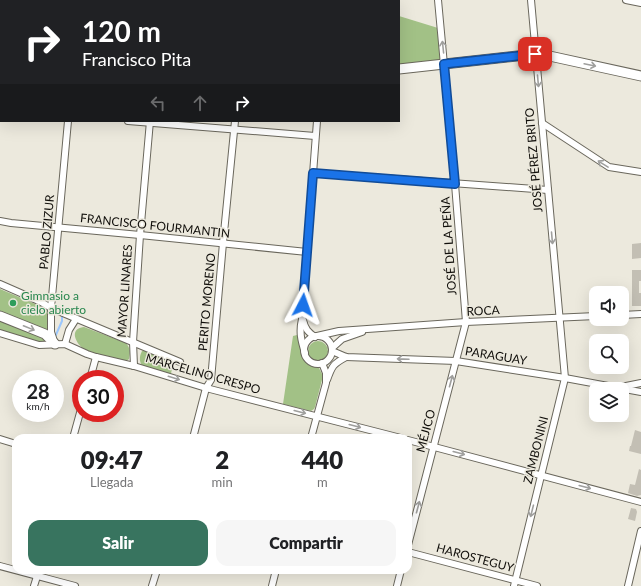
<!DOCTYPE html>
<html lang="es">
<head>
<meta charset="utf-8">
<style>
  body { margin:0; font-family:Lato,sans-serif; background:#f6f6f6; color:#202124; height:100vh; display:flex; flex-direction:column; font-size:15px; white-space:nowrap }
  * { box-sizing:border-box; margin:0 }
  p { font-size:13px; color:#757577 }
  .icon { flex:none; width:22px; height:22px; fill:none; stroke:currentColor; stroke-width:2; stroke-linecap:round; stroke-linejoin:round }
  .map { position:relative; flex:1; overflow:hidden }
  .details { position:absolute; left:12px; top:434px; width:400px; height:140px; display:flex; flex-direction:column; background:#fff; border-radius:12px; box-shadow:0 4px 16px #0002 }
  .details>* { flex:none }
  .banner { position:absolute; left:0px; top:0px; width:400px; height:122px; box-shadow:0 4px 16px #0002; background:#202124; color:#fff; overflow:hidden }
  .tools { position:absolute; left:589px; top:286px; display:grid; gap:8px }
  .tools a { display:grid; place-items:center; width:40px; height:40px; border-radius:8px; background:#fff; box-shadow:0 4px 16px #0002; font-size:20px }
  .speed { position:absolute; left:12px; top:370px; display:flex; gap:8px; font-size:20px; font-weight:700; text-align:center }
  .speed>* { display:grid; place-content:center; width:52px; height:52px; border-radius:50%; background:#fff; box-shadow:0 4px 16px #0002; line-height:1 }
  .speed small { font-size:10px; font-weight:400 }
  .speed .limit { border:6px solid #d22; background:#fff; color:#111 }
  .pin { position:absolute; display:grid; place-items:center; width:34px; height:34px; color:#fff; margin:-17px; border-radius:8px; box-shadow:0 2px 6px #0006 }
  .me { position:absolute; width:44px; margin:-22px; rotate:4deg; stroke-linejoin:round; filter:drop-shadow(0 0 3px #0008) }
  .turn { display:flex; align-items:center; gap:14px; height:84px; padding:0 16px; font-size:18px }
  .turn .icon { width:52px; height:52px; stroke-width:2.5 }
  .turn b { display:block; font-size:28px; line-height:34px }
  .lanes { display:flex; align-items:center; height:38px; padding:0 16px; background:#0003; justify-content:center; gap:20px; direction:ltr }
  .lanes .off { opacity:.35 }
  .eta { display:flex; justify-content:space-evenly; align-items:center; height:68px; text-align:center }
  .eta b { font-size:24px; font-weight:800; line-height:28px }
  .cta { display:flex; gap:8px; margin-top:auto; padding:8px 16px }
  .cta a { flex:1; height:46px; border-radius:12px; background:#38745f; color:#fff; font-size:16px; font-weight:800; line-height:46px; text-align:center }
  .cta a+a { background:#f6f6f6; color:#202124 }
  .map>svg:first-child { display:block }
</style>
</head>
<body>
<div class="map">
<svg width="641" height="586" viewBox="0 0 641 586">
  <rect width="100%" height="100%" fill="#ece9dd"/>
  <!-- green -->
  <g fill="#a2c186">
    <path d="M399 16 438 28 441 57 440 60 399 67Z"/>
    <path d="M0 289 47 309C50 316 48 323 48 330L47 331 0 313Z"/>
    <path d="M0 319 42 336 45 341 40 342 0 331Z"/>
    <path d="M84 327 126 343C131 349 130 353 129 359L125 362C112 359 97 357 85 350 76 344 68 329 84 327Z"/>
    <path d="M297 335C301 347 302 365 318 366L323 376 315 407 314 409 311 411 283 404 293 336Z"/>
    <circle cx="318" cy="351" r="10"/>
    <path d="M144 350 173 362 171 374 143 367C139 362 139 357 142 351Z"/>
  </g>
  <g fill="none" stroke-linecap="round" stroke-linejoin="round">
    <!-- stream -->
    <path stroke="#9cc7fc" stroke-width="2" d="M55 337 62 321V315"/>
  </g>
  <!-- building -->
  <g fill="#c3bfb4">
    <path d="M641 243V258L632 259V244Z"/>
    <path d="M632 270H641V281H639V293H641V306H632Z"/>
    <path d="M635 430 641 432V454L629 451 630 446H631Z"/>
    <path d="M639 469 641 470V495L637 496 628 493 630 484 635 485Z"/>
    <path d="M631 508 636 509 637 512 635 521 628 519Z"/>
  </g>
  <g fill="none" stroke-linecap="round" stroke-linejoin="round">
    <defs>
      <g id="street">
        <path d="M626 0 641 3"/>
        <path d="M80 1V0"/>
        <path d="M163 1V0"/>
        <path d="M246 1V0"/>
        <path d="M329 1V0"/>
        <path d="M0 109H1"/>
        <path d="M128 121 315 136"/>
        <path d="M542 123 609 167 641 172"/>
        <path d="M313 173 548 190"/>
        <path d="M0 221 11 223 140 235 307 252"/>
        <path d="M0 284 41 302 51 308 180 362"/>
        <path d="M622 315 641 314"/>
        <path d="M303 320C305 329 308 332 315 337"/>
        <path d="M0 333 39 345 65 344 87 354 96 357 134 366 206 388 401 438"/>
        <path d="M317 336 339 331 466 322 596 316"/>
        <circle cx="318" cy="350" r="14"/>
        <path d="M54 341 51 332V308L68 121"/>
        <path d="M65 344 69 330 76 319"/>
        <path d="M332 348 342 339 362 332"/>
        <path d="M332 351 346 357 456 361 565 378 641 392"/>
        <path d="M305 353C301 340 299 332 302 319L317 121"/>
        <path d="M134 366 133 342 140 235 150 121"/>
        <path d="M90 379 96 357"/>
        <path d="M327 380C332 366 333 364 346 357"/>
        <path d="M621 387 641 383"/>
        <path d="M73 438 81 409"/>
        <path d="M193 438 206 388 211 380 223 243 235 121"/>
        <path d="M311 438 326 383V373L322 363"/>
        <path d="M0 439 16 444"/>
        <path d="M408 440 641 502"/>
        <path d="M408 545 466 322 455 184 438 0"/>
        <path d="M408 552 537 586"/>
        <path d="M0 566 75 586"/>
        <path d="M34 586 39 570"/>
        <path d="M152 586 157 570"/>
        <path d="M272 586 276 570"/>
        <path d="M397 586 401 570"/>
        <path d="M514 586 565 378 531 0"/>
        <path d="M628 586 641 531"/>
      </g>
      <g id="secondary">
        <path d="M17 0 28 1"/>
        <path d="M399 69 535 54 545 55 641 76"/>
        <path d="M0 316 45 334 55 344"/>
      </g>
    </defs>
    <!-- street casing -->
    <use href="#street" stroke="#6a675c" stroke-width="8"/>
    <!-- secondary casing -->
    <use href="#secondary" stroke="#6a675c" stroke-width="11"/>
    <!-- street -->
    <use href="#street" stroke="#fff" stroke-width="6"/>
    <!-- secondary -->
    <use href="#secondary" stroke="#fff" stroke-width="9"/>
  </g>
  <!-- one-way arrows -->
  <defs><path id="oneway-shaft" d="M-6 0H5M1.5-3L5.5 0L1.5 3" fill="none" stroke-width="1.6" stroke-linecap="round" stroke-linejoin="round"/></defs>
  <g stroke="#9f9f9d">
    <use href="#oneway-shaft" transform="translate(443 47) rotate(-96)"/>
    <use href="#oneway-shaft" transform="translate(590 65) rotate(12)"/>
    <use href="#oneway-shaft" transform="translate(538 81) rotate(85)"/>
    <use href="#oneway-shaft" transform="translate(603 164) rotate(-148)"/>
    <use href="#oneway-shaft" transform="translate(552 238) rotate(85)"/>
    <use href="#oneway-shaft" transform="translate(29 328) rotate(22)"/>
    <use href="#oneway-shaft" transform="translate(403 359) rotate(-178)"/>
    <use href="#oneway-shaft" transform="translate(174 378) rotate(17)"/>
    <use href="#oneway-shaft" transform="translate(451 381) rotate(-75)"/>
    <use href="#oneway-shaft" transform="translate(300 412) rotate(14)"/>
    <use href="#oneway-shaft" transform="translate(355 426) rotate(15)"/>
    <use href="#oneway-shaft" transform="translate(459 453) rotate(15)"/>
    <use href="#oneway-shaft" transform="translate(585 487) rotate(15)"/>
    <use href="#oneway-shaft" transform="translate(418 507) rotate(-75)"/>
    <use href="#oneway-shaft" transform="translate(532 511) rotate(104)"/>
  </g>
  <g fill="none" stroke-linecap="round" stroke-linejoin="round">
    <defs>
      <path id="route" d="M303 305 313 173 455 184 444 64 535 54"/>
    </defs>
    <!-- route casing -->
    <use href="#route" stroke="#114b97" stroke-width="10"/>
    <!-- route -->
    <use href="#route" stroke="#1a73e8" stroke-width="7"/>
  </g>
  <!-- markers -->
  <circle fill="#2e9e5b" stroke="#ece9dd" stroke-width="1.5" cx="13" cy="303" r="4"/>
  <g text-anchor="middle" stroke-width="3" stroke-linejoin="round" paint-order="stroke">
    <!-- street labels -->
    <g font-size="12" fill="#100e0a" stroke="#ece9dd">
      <text transform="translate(534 160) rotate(-95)" y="4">JOSÉ PÉREZ BRITO</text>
      <text transform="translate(155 226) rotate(6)" y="4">FRANCISCO FOURMANTIN</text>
      <text transform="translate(47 232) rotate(-85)" y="4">PABLO ZIZUR</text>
      <text transform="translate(449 246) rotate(-94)" y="4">JOSÉ DE LA PEÑA</text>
      <text transform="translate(125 291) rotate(-86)" y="4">MAYOR LINARES</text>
      <text transform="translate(207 302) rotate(-85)" y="4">PERITO MORENO</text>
      <text transform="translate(483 311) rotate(-3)" y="4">ROCA</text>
      <text transform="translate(496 356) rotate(9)" y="4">PARAGUAY</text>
      <text transform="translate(203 374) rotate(16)" y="4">MARCELINO CRESPO</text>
      <text transform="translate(426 431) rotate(-75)" y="4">MÉJICO</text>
      <text transform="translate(536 450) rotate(-76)" y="4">ZAMBONINI</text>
      <text transform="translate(475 558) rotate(15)" y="4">HAROSTEGUY</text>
    </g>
    <!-- leisure labels -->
    <g font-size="12" fill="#27864d" stroke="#ece9dd" text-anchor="start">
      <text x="21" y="300">Gimnasio a<tspan x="21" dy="14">cielo abierto</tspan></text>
    </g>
  </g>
</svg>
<div class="tools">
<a><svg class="icon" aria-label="sound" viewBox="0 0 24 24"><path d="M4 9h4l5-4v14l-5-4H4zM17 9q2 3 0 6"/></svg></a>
<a><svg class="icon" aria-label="search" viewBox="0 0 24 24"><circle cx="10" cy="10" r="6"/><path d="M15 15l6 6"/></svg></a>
<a><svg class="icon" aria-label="layers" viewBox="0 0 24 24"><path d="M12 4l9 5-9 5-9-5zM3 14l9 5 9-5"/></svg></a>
</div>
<div class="speed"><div>28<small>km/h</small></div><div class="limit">30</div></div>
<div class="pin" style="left:535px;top:54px;background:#d93025"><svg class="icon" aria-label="arrive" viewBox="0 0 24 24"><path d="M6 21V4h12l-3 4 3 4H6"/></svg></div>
<svg class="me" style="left:303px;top:305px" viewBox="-20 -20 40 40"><path d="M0-17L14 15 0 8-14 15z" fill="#1a73e8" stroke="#fff" stroke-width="4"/></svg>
<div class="banner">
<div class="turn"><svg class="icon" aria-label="right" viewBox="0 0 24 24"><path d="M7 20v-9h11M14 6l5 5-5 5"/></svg><div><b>120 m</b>Francisco Pita</div></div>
<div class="lanes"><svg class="icon off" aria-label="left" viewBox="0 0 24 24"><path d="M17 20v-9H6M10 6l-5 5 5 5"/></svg><svg class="icon off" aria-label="ahead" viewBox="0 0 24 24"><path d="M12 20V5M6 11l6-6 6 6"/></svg><svg class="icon" aria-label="right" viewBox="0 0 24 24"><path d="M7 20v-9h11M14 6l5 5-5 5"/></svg></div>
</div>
<section class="details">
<div class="eta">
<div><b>09:47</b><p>Llegada</p></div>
<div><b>2</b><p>min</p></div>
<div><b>440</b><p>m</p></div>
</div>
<div class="cta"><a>Salir</a><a>Compartir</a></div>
</section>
</div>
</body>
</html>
